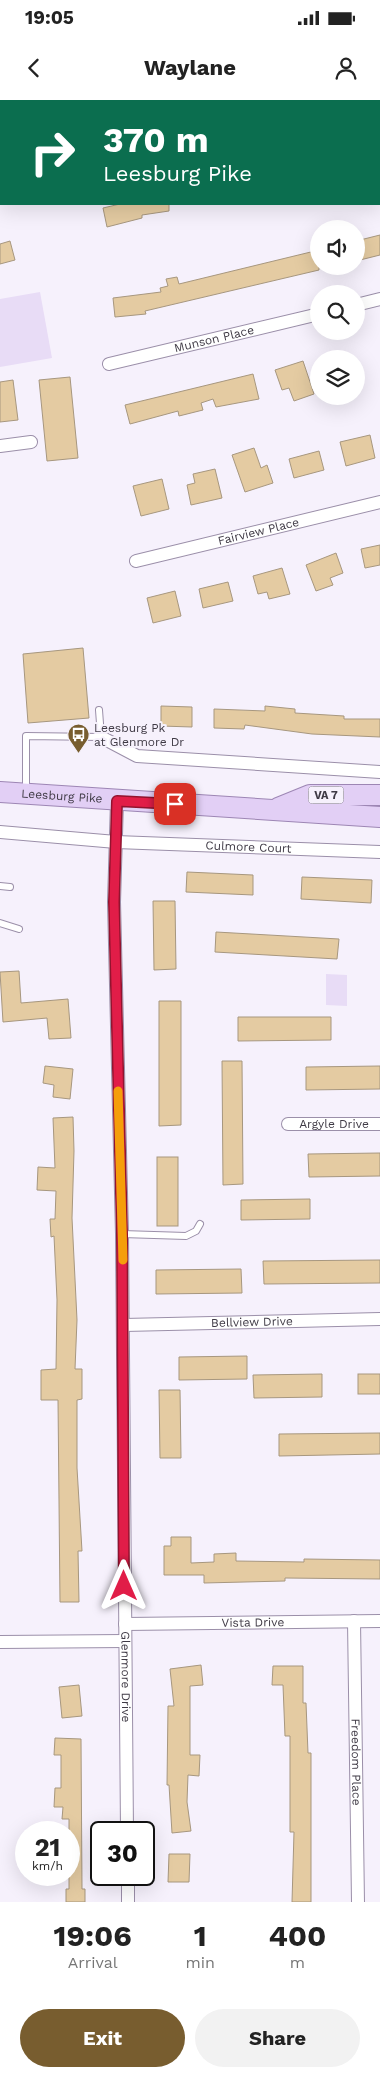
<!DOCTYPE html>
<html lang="en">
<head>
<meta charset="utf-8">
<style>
  body { margin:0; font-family:"Work Sans",sans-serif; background:#f2f2f2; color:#222; height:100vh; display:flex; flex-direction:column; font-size:19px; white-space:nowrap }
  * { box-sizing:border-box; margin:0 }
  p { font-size:16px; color:#767676 }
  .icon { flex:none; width:28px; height:28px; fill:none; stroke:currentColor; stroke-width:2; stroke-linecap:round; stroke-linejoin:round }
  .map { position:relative; height:1802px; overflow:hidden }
  .details { display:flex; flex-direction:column; background:#fff; flex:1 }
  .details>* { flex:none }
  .banner { position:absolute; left:0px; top:0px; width:380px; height:105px; box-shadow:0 5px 20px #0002; background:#0b6e4f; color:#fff; overflow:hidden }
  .fabs { position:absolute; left:310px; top:120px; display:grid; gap:10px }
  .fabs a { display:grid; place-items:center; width:55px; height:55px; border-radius:50%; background:#fff; box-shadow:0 5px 20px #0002; font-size:25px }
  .speed { position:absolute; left:15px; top:1721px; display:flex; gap:10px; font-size:25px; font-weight:700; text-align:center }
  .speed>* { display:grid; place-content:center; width:65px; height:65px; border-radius:50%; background:#fff; box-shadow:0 5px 20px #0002; line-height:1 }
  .speed small { font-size:12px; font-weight:400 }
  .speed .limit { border:2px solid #111; border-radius:8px; background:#fff; color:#111 }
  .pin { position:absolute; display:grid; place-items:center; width:42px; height:42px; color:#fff; margin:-21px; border-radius:10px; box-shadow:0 2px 8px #0006 }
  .me { position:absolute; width:55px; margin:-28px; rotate:0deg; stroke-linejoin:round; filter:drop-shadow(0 0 4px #0008) }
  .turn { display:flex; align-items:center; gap:18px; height:105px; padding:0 20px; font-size:22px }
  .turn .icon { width:65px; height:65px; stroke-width:2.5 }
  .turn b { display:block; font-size:35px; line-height:42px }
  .eta { display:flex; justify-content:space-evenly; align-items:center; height:85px; text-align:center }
  .eta b { font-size:30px; font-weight:700; line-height:35px }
  .action { display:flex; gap:10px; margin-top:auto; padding:10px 20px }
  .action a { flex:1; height:58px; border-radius:30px; background:#785d2f; color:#fff; font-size:20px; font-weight:700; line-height:58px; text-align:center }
  .action a+a { background:#f2f2f2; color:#222 }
  .status { display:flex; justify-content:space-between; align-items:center; height:35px; padding:0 25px; background:#fff; direction:ltr }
  .status svg { height:14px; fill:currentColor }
  header { display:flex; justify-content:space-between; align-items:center; height:65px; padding:0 20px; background:#fff; font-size:22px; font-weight:700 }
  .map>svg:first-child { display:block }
</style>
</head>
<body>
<div class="status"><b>19:05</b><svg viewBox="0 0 49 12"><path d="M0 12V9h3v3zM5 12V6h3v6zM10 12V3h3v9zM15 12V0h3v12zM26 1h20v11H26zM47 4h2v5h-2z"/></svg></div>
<header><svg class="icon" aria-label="back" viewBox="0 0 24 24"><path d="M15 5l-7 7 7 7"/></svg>Waylane<svg class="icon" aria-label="person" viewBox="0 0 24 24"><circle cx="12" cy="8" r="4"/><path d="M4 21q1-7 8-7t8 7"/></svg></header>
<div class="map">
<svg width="380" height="1802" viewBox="0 0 380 1802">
  <rect width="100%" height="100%" fill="#f6f1fc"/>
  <!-- green -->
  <g fill="#e8dcf6">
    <path d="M40 192 52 258 0 267V199Z"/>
    <path d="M326 874 347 875V906L326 905Z"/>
  </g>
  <!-- building -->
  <g fill="#e4cba2" stroke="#a7977f">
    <path d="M120 104H169V111L142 115V118L107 127 103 108Z"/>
    <path d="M380 135V155L356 161V141Z"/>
    <path d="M10 141 15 160 0 164V144Z"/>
    <path d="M319 150V170L145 211 146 214 115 217 113 198 161 192 160 188 168 186 166 179 177 177 179 184Z"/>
    <path d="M303 261 314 294 294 301 289 288 282 290 275 270Z"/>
    <path d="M253 274 259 299 216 307 213 299 201 303 203 310 179 316 178 311 130 324 125 305Z"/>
    <path d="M70 277 78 358 47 361 39 280Z"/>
    <path d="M13 280 18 320 0 322V282Z"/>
    <path d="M370 335 375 358 346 366 340 342Z"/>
    <path d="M254 348 261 368 267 365 273 383 245 392 232 355Z"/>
    <path d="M319 351 324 370 294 378 289 359Z"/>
    <path d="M215 369 222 398 191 405 187 385 195 383 193 374Z"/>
    <path d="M162 379 169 409 141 416 133 386Z"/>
    <path d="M380 445V465L365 468 361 449Z"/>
    <path d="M336 453 343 473 330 478 333 485 316 491 306 465Z"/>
    <path d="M282 468 290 494 269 499 267 492 258 494 253 476Z"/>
    <path d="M228 482 233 501 203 508 199 489Z"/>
    <path d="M175 491 181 516 153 523 147 498Z"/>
    <path d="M83 548 89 618 28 623 23 554Z"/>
    <path d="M161 606 192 607V627L161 626Z"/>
    <path d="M265 606 295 609V613L344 616V619H380V637L312 634 245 625 244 629 214 628V609L265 611Z"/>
    <path d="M187 772 253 775V795L186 792Z"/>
    <path d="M302 777 372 780 371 803 301 799Z"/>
    <path d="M153 801H175L176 869 154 870Z"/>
    <path d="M216 832 339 839 337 859 215 852Z"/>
    <path d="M19 871 21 903 68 899 71 938 49 939 47 918 3 922 0 872Z"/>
    <path d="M159 901H181V1025L159 1026Z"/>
    <path d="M238 917H331V940L238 941Z"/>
    <path d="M222 961H242L243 1084 223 1085Z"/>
    <path d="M45 966 73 969 70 999 53 997 54 985 43 983Z"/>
    <path d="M380 966V989L306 990V967Z"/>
    <path d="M73 1017 74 1051 72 1118 77 1220 75 1269H82V1299L77 1300V1368L82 1451H78L79 1502H60L58 1300H41V1270L56 1269 57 1200 54 1136 51 1137 50 1119H55L56 1091 37 1090 38 1067 55 1068 53 1018Z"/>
    <path d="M380 1053V1076L309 1077 308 1054Z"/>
    <rect x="157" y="1057" width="21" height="69"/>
    <path d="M310 1099V1119L241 1120V1100Z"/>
    <path d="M380 1160V1183L264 1184 263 1161Z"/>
    <path d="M241 1169 242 1193 156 1194V1170Z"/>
    <path d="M247 1256V1279L179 1280V1257Z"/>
    <path d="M322 1274V1297L254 1298 253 1275Z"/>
    <rect x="358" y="1274" width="22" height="20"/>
    <path d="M159 1290H180L181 1358H160Z"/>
    <path d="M380 1333V1354L279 1356V1334Z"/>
    <path d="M171 1437H191V1463L214 1462V1454L236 1453V1461L304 1462V1459L380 1460V1479L285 1478V1481L204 1483V1475H164V1446H171Z"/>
    <path d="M201 1565 203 1585 190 1586V1655H200L199 1676 188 1675 187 1702 191 1731 172 1733 169 1685H167L168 1606H174L170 1569Z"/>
    <path d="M273 1566H303V1603H306L308 1653H311V1802H292L294 1732H290V1636H285L283 1585H272Z"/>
    <path d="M79 1585 82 1616 62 1618 59 1587Z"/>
    <path d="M55 1638 81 1639 82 1789H85V1802H66V1789H69V1719H62L63 1707H54L55 1688H61V1655H54Z"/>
    <path d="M169 1754H190L189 1782H168Z"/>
  </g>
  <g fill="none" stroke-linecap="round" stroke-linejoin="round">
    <defs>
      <g id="lane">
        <path d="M26 691V636L101 637 99 610"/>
        <path d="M0 786 10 787"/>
        <path d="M0 823 19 829"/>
        <path d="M122 1134 186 1136 196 1131 200 1124"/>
      </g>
      <g id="street">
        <path d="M124 0V1"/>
        <path d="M377 1 380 0"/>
        <path d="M0 90H1"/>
        <path d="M356 205 380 199"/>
        <path id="s1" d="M109 264 319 214"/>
        <path d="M0 346 31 342"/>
        <path id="s2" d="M136 461 380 402"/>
        <path d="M101 637 137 656 380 672"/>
        <path id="s3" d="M117 701 114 802 122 1134 127 1732"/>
        <path id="s4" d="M0 732 116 742 380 752"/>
        <path id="s5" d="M288 1024H380"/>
        <path id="s6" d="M124 1225 380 1219"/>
        <path id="s7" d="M354 1521 358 1802"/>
        <path id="s8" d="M125 1524 380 1521"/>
        <path d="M0 1542 125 1541"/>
        <path d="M128 1775V1802"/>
      </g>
      <g id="primary">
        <path id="s9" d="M0 692 380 717"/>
        <path d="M278 708 310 695H380"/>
      </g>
    </defs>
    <!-- lane casing -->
    <use href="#lane" stroke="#9b8fa9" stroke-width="8"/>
    <!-- street casing -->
    <use href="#street" stroke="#9b8fa9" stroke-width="14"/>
    <!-- primary casing -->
    <use href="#primary" stroke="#9d86b4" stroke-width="22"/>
    <!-- lane -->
    <use href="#lane" stroke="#fff" stroke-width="6"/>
    <!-- street -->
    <use href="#street" stroke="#fff" stroke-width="12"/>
    <!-- primary -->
    <use href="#primary" stroke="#e2cff5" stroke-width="20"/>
  </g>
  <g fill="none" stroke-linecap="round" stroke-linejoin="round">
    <defs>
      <path id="route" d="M124 1486 122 1134 114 802 117 701 175 704"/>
    </defs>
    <!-- route casing -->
    <use href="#route" stroke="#92132f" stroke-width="12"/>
    <!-- route -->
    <use href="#route" stroke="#e11d48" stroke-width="9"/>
    <!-- slow -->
    <path stroke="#f59e0b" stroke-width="9" d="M118 991 123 1160"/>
  </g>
  <!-- icons -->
  <defs>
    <symbol id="bus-pin" viewBox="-11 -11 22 30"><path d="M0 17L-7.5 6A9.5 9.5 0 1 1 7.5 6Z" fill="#785d2f" stroke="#f6f1fc"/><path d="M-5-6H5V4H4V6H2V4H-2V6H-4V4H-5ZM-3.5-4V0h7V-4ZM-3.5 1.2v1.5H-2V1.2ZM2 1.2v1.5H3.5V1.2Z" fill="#fff"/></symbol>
  </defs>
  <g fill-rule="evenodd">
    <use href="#bus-pin" x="66" y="622" width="25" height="34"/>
  </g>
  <g text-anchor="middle" stroke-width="4" stroke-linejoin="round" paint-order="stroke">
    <!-- shield labels -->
    <rect fill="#f6f1fc" stroke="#76717c" stroke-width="1" x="308.5" y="686.5" width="35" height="17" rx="4"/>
    <g font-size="11" font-weight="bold" fill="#3f3a45">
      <text x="326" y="699">VA 7</text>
    </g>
    <!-- street labels -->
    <g font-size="12" fill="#3f3a45" stroke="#f6f1fc">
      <text dy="4" stroke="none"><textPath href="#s1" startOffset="108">Munson Place</textPath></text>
      <text dy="4" stroke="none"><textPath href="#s2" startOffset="126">Fairview Place</textPath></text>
      <text dy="4" stroke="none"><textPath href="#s9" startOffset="62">Leesburg Pike</textPath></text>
      <text dy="4" stroke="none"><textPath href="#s4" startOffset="249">Culmore Court</textPath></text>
      <text dy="4" stroke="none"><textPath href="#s5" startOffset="46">Argyle Drive</textPath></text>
      <text dy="4" stroke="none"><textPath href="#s6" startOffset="128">Bellview Drive</textPath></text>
      <text dy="4" stroke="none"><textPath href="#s8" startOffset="128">Vista Drive</textPath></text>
      <text dy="4" stroke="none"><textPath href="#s3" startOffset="876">Glenmore Drive</textPath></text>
      <text dy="4" stroke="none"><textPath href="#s7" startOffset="141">Freedom Place</textPath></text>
    </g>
    <!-- poi labels -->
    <g font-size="12" fill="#3f3a45" stroke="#f6f1fc" text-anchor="start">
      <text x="94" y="632">Leesburg Pk<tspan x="94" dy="14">at Glenmore Dr</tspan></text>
    </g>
  </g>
</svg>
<div class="fabs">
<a><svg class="icon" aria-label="sound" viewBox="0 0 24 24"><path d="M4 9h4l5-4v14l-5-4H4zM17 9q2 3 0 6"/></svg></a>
<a><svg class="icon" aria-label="search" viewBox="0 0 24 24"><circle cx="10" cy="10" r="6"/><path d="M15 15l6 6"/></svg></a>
<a><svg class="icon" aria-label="layers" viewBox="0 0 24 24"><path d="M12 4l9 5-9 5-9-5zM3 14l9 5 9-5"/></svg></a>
</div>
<div class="speed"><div>21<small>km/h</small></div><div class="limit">30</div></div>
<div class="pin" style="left:175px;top:704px;background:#d93025"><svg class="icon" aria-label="arrive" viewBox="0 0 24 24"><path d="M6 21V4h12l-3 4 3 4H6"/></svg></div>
<svg class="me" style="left:124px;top:1486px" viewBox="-20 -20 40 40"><path d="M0-17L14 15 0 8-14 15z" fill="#e11d48" stroke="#fff" stroke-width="4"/></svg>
<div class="banner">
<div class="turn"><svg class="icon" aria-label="right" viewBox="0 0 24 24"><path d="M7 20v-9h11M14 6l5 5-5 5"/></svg><div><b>370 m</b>Leesburg Pike</div></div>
</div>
</div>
<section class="details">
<div class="eta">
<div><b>19:06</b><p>Arrival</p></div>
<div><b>1</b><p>min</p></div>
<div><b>400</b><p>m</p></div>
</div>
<div class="action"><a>Exit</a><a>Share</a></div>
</section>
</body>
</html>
